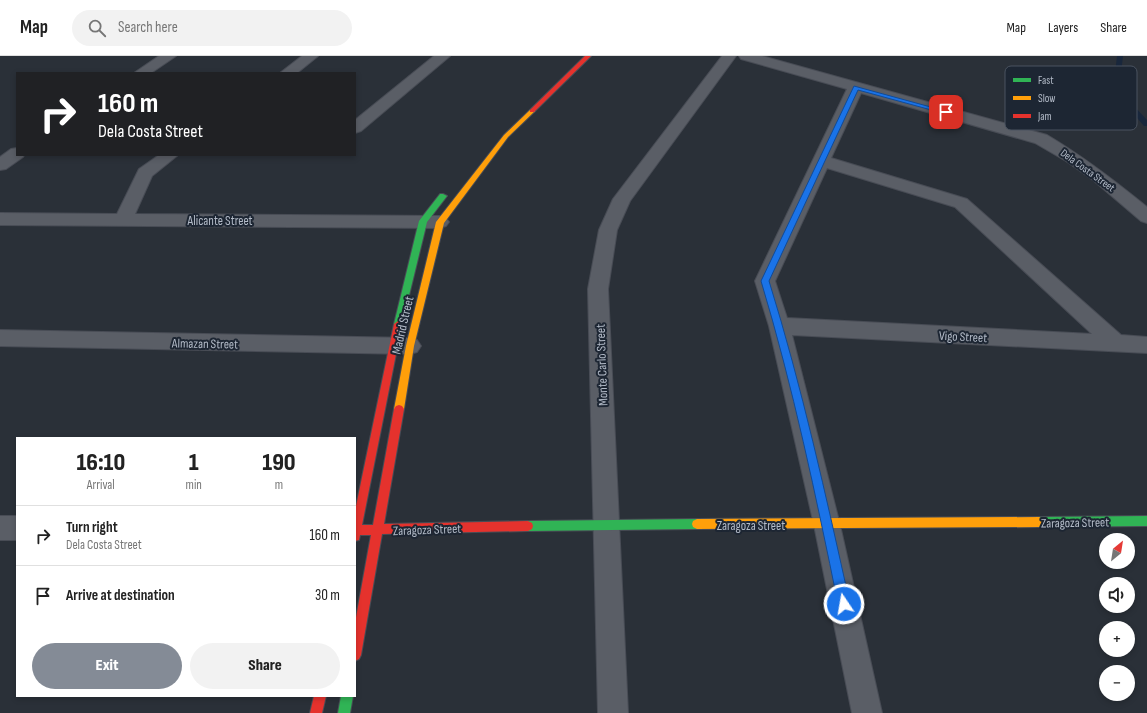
<!DOCTYPE html>
<html lang="en">
<head>
<meta charset="utf-8">
<style>
  body { margin:0; font-family:"Sofia Sans Condensed",sans-serif; background:#f2f2f2; color:#222; height:100vh; display:flex; flex-direction:column; font-size:15px; white-space:nowrap }
  * { box-sizing:border-box; margin:0 }
  p { font-size:13px; color:#767676 }
  .icon { flex:none; width:22px; height:22px; fill:none; stroke:currentColor; stroke-width:2; stroke-linecap:round; stroke-linejoin:round }
  .map { position:relative; flex:1; overflow:hidden }
  .panel { position:absolute; left:16px; top:381px; width:340px; height:260px; display:flex; flex-direction:column; background:#fff; border-radius:0px; box-shadow:0 2px 6px #0003 }
  .panel>* { flex:none }
  .banner { position:absolute; left:16px; top:16px; width:340px; height:84px; border-radius:0px; box-shadow:0 2px 6px #0003; background:#202124; color:#fff; overflow:hidden }
  .needle { width:26px; rotate:30deg }
  .controls { position:absolute; left:1099px; top:477px; display:grid; gap:8px }
  .controls a { display:grid; place-items:center; width:36px; height:36px; border-radius:50%; background:#fff; box-shadow:0 2px 6px #0003; font-size:20px }
  .pin { position:absolute; display:grid; place-items:center; width:34px; height:34px; color:#fff; margin:-17px; border-radius:8px; box-shadow:0 2px 6px #0006 }
  .me { position:absolute; width:44px; margin:-22px; rotate:348deg; stroke-linejoin:round; filter:drop-shadow(0 0 3px #0008) }
  .turn { display:flex; align-items:center; gap:14px; height:84px; padding:0 16px; font-size:18px }
  .turn .icon { width:52px; height:52px; stroke-width:2.5 }
  .turn b { display:block; font-size:28px; line-height:34px }
  .eta { display:flex; justify-content:space-evenly; align-items:center; height:68px; text-align:center }
  .eta b { font-size:24px; font-weight:800; line-height:28px }
  .button { display:flex; gap:8px; margin-top:auto; padding:8px 16px }
  .button a { flex:1; height:46px; border-radius:24px; background:#848b96; color:#fff; font-size:16px; font-weight:800; line-height:46px; text-align:center }
  .button a+a { background:#f2f2f2; color:#222 }
  ul { padding:0; list-style:none }
  li { display:flex; align-items:center; gap:12px; height:60px; padding:0 16px; border-top:1px solid #e0e0e0 }
  li div { flex:1 }
  li b { display:block; font-size:15px }
  li em { font-style:normal }
  header { display:flex; align-items:center; gap:24px; box-sizing:border-box; height:56px; padding:0 20px; background:#fff; border-bottom:1px solid #e0e0e0 }
  header strong { font-size:19px }
  nav { display:flex; gap:22px; margin-inline-start:auto; font-size:14px }
  .search { width:280px; height:36px; background:#f2f2f2; display:flex; align-items:center; gap:10px; box-sizing:border-box; padding:0 14px; border-radius:22px; color:#767676; font-size:15px }
  .map>svg:first-child { display:block }
</style>
</head>
<body>
<header>
<strong>Map</strong>
<div class="search"><svg class="icon" aria-label="search" viewBox="0 0 24 24"><circle cx="10" cy="10" r="6"/><path d="M15 15l6 6"/></svg>Search here</div>
<nav><a>Map</a><a>Layers</a><a>Share</a></nav>
</header>
<div class="map">
<svg width="1147" height="657" viewBox="0 0 1147 657">
  <rect width="100%" height="100%" fill="#2a3038"/>
  <g fill="none" stroke-linecap="round" stroke-linejoin="round">
    <!-- stream -->
    <path fill="#19273c" fill-rule="evenodd" d="M1117 0H1123L1119 34 1147 64V70H1144L1113 34Z"/>
    <defs>
      <g id="street">
        <path d="M159 0H176L151 17H134Z"/>
        <path d="M302 0H318L297 17H280Z"/>
        <path d="M434 0H450L361 75 355 77V64Z"/>
        <path d="M722 0H736L630 145 617 174 608 233 628 657H598L588 233 599 174 613 143Z"/>
        <path d="M739 0H762L1047 79C1084 101 1114 124 1147 151V167L1141 165 1093 124 1066 105 1035 87 861 37 831 102 967 143 1121 279 1147 281V297L792 279 840 469 882 657H852L814 469 769 270 755 225 847 33 741 3ZM827 112 955 151 1092 278 787 262 775 225Z"/>
        <path d="M17 92V99H24L23 101 6 113 0 114V101L11 93Z"/>
        <path d="M159 99H178L152 120 135 158 440 160 446 162 449 166 446 170 440 172 0 169V157L117 158 139 113Z"/>
        <path d="M0 274 410 282 417 284 421 290 417 296 410 298 0 290Z"/>
        <rect x="0" y="460" width="17" height="24"/>
      </g>
      <g id="fast">
        <path d="M440 138H443L447 140 427 166 402 268 398 271 395 270 394 268 419 165Z"/>
        <path d="M1147 460V470L1039 471 1035 469 1034 466 1035 463 1039 461Z"/>
        <path d="M697 463 701 465 702 468 701 471 697 473 528 475 524 473 523 470 524 467 528 465Z"/>
        <path d="M341 640H353L350 657H338Z"/>
      </g>
      <g id="slow">
        <path d="M530 54 535 55 508 81 444 167 414 290 404 353 402 356 399 357 396 356 394 353 406 290 436 166 504 79Z"/>
        <path d="M1039 461 1043 463 1044 466 1043 469 1039 471 697 473 693 471 692 468 693 465 697 463Z"/>
      </g>
      <g id="jam">
        <path d="M585 0H591L534 56H530V54Z"/>
        <path d="M398 265 402 268 362 469H373L394 353 396 350 399 349 402 350 404 353 384 468 528 465 532 467 533 470 532 473 528 475 382 478 361 599 359 603 355 605V567L371 479H360L359 484 355 485V455L394 268Z"/>
        <path d="M314 640H326L322 657H310Z"/>
      </g>
    </defs>
    <!-- street casing -->
    <use href="#street" stroke="#484c55" stroke-width="2"/>
    <!-- fast casing -->
    <use href="#fast" stroke="#484c55" stroke-width="2"/>
    <!-- slow casing -->
    <use href="#slow" stroke="#484c55" stroke-width="2"/>
    <!-- jam casing -->
    <use href="#jam" stroke="#484c55" stroke-width="2"/>
    <!-- street -->
    <use href="#street" fill="#5a5e66" fill-rule="evenodd"/>
    <!-- fast -->
    <use href="#fast" fill="#30b455" fill-rule="evenodd"/>
    <!-- slow -->
    <use href="#slow" fill="#ff9f0a" fill-rule="evenodd"/>
    <!-- jam -->
    <use href="#jam" fill="#e5322d" fill-rule="evenodd"/>
  </g>
  <!-- route -->
  <path fill="#1a73e8" stroke="#114b97" d="M854 30 949 56 946 58 858 34 769 225C802 331 826 440 850 548L848 552 844 553 840 552 838 548C816 440 793 331 761 225Z"/>
  <g text-anchor="middle" stroke-width="4" stroke-linejoin="round" paint-order="stroke">
    <!-- far-street labels -->
    <g font-size="11" fill="#b4bcc9" stroke="#1d2633">
      <text transform="translate(1088 114) rotate(36)" y="4">Dela Costa Street</text>
    </g>
    <!-- street labels -->
    <g font-size="13" fill="#b4bcc9" stroke="#1d2633">
      <text x="220" y="169">Alicante Street</text>
      <text transform="translate(402 269) rotate(-77)" y="5">Madrid Street</text>
      <text transform="translate(963 280) rotate(3)" y="5">Vigo Street</text>
      <text transform="translate(205 287) rotate(1)" y="5">Almazan Street</text>
      <text transform="translate(601 309) rotate(-92)" y="5">Monte Carlo Street</text>
      <text transform="translate(1075 466) rotate(-1)" y="5">Zaragoza Street</text>
      <text x="751" y="474">Zaragoza Street</text>
      <text transform="translate(427 473) rotate(-2)" y="5">Zaragoza Street</text>
    </g>
  </g>
  <!-- legend -->
  <rect x="1005" y="10" width="132" height="64" rx="6" fill="#1d2633" stroke="#4a5360" stroke-width="1"/>
  <rect x="1013" y="22" width="18" height="4" fill="#30b455"/>
  <rect x="1013" y="40" width="18" height="4" fill="#ff9f0a"/>
  <rect x="1013" y="58" width="18" height="4" fill="#e5322d"/>
  <g font-size="11" fill="#b4bcc9">
    <text x="1038" y="28">Fast</text>
    <text x="1038" y="46">Slow</text>
    <text x="1038" y="64">Jam</text>
  </g>
</svg>
<div class="controls">
<a><svg class="needle" viewBox="-14 -14 28 28"><path d="M0-13l5 13h-10z" fill="#e53935"/><path d="M0 13l5-13h-10z" fill="#767676"/></svg></a>
<a><svg class="icon" aria-label="sound" viewBox="0 0 24 24"><path d="M4 9h4l5-4v14l-5-4H4zM17 9q2 3 0 6"/></svg></a>
<a>+</a>
<a>−</a>
</div>
<div class="pin" style="left:946px;top:56px;background:#d93025"><svg class="icon" aria-label="arrive" viewBox="0 0 24 24"><path d="M6 21V4h12l-3 4 3 4H6"/></svg></div>
<svg class="me" style="left:844px;top:548px" viewBox="-20 -20 40 40"><circle r="17" fill="#1a73e8" stroke="#fff" stroke-width="3"/><path d="M0-11L8 9 0 5-8 9z" fill="#fff"/></svg>
<div class="banner">
<div class="turn"><svg class="icon" aria-label="right" viewBox="0 0 24 24"><path d="M7 20v-9h11M14 6l5 5-5 5"/></svg><div><b>160 m</b>Dela Costa Street</div></div>
</div>
<section class="panel">
<div class="eta">
<div><b>16:10</b><p>Arrival</p></div>
<div><b>1</b><p>min</p></div>
<div><b>190</b><p>m</p></div>
</div>
<ul>
<li><svg class="icon" aria-label="right" viewBox="0 0 24 24"><path d="M7 20v-9h11M14 6l5 5-5 5"/></svg><div><b>Turn right</b><p>Dela Costa Street</p></div><em>160 m</em></li>
<li><svg class="icon" aria-label="arrive" viewBox="0 0 24 24"><path d="M6 21V4h12l-3 4 3 4H6"/></svg><div><b>Arrive at destination</b></div><em>30 m</em></li>
</ul>
<div class="button"><a>Exit</a><a>Share</a></div>
</section>
</div>
</body>
</html>
